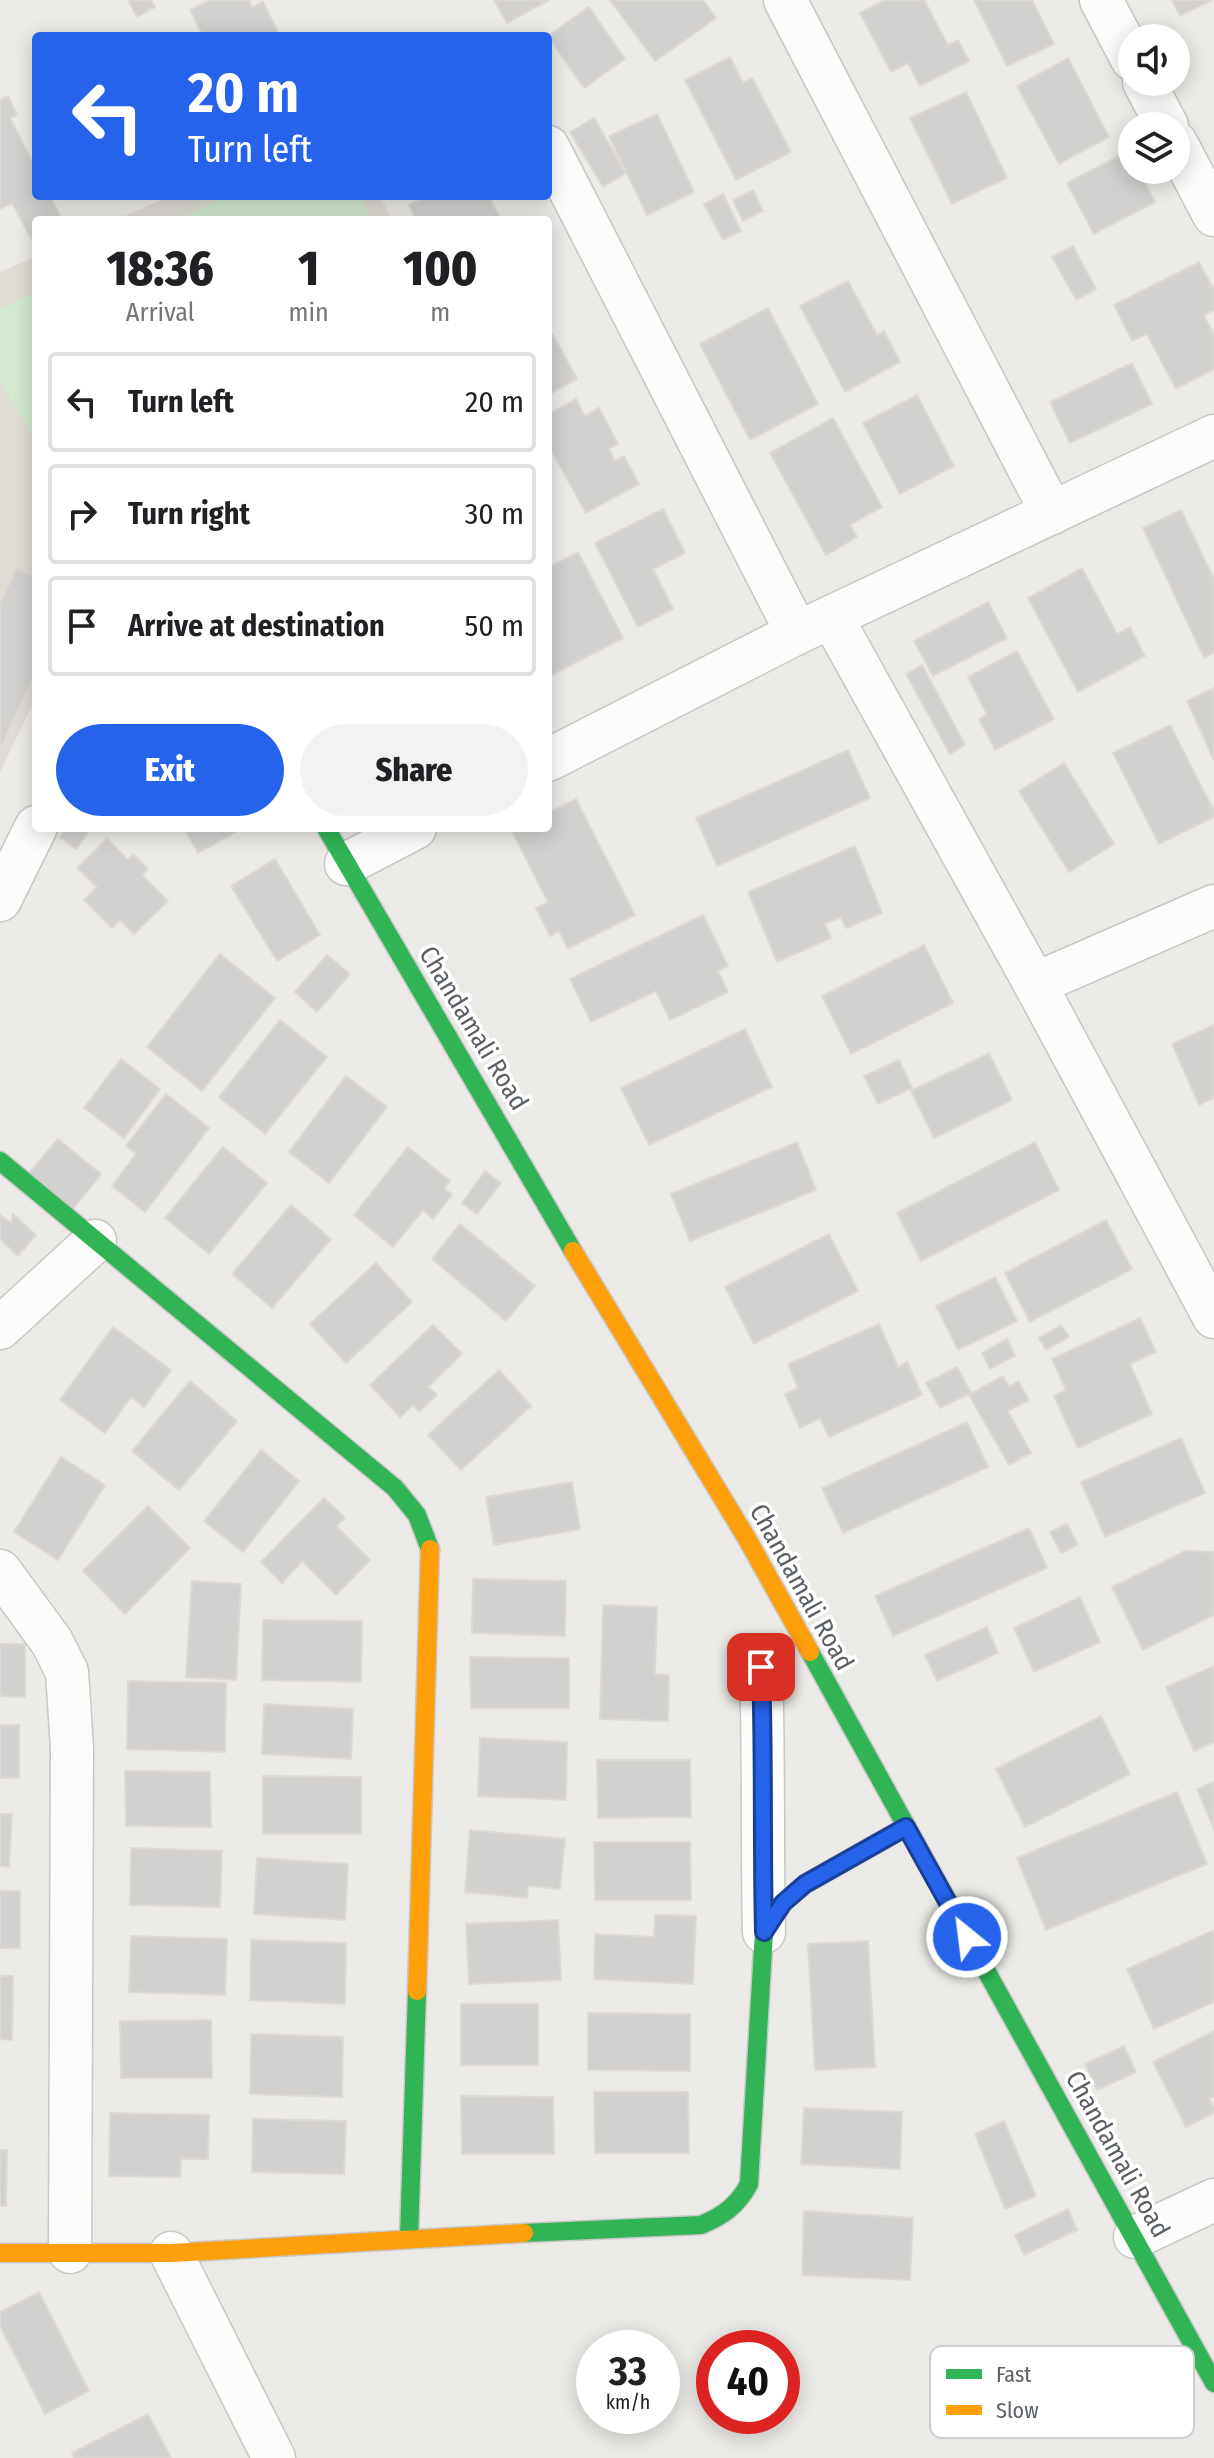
<!DOCTYPE html>
<html lang="en">
<head>
<meta charset="utf-8">
<style>
  body { margin:0; font-family:"Fira Sans Condensed",sans-serif; background:#f2f2f2; color:#202124; height:100vh; display:flex; flex-direction:column; font-size:30px; white-space:nowrap }
  * { box-sizing:border-box; margin:0 }
  p { font-size:26px; color:#757577 }
  .icon { flex:none; width:44px; height:44px; fill:none; stroke:currentColor; stroke-width:2; stroke-linecap:round; stroke-linejoin:round }
  .map { position:relative; flex:1; overflow:hidden }
  .drawer { position:absolute; left:32px; top:216px; width:520px; height:616px; display:flex; flex-direction:column; background:#fff; border-radius:8px; box-shadow:0 4px 20px #0003 }
  .drawer>* { flex:none }
  .banner { position:absolute; left:32px; top:32px; width:520px; height:168px; border-radius:8px; box-shadow:0 4px 20px #0003; background:#2563eb; color:#fff; overflow:hidden }
  .fabs { position:absolute; left:1118px; top:24px; display:grid; gap:16px }
  .fabs a { display:grid; place-items:center; width:72px; height:72px; border-radius:50%; background:#fff; box-shadow:0 4px 20px #0003; font-size:40px }
  .speed { position:absolute; left:576px; top:2330px; display:flex; gap:16px; font-size:40px; font-weight:700; text-align:center }
  .speed>* { display:grid; place-content:center; width:104px; height:104px; border-radius:50%; background:#fff; box-shadow:0 4px 20px #0003; line-height:1 }
  .speed small { font-size:20px; font-weight:400 }
  .speed .limit { border:12px solid #d22; background:#fff; color:#111 }
  .pin { position:absolute; display:grid; place-items:center; width:68px; height:68px; color:#fff; margin:-34px; border-radius:16px; box-shadow:0 4px 12px #0006 }
  .me { position:absolute; width:88px; margin:-44px; rotate:331deg; stroke-linejoin:round; filter:drop-shadow(0 0 6px #0008) }
  .turn { display:flex; align-items:center; gap:28px; height:168px; padding:0 24px; font-size:36px }
  .turn .icon { width:104px; height:104px; stroke-width:2.5 }
  .turn b { display:block; font-size:56px; line-height:68px }
  .eta { display:flex; justify-content:space-evenly; align-items:center; height:136px; text-align:center }
  .eta b { font-size:48px; font-weight:800; line-height:56px }
  .primary-button { display:flex; gap:16px; margin-top:auto; padding:16px 24px }
  .primary-button a { flex:1; height:92px; border-radius:48px; background:#2563eb; color:#fff; font-size:32px; font-weight:800; line-height:92px; text-align:center }
  .primary-button a+a { background:#f2f2f2; color:#202124 }
  ul { padding:0; list-style:none }
  li { display:flex; align-items:center; gap:24px; height:100px; margin:0 16px 12px; padding:0 8px; border:4px solid #e0e0e0; border-radius:8px }
  li div { flex:1 }
  li b { display:block; font-size:30px }
  li em { font-style:normal }
  .map>svg:first-child { display:block }
</style>
</head>
<body>
<div class="map">
<svg width="1214" height="2458" viewBox="0 0 1214 2458">
  <rect width="100%" height="100%" fill="#eceae6"/>
  <!-- education -->
  <g fill="#dfdcd6">
    <path d="M170 196H380L392 220H116Z"/>
    <path d="M36 256V697L0 772V272Z"/>
  </g>
  <!-- green -->
  <g fill="#d4e9d0">
    <path d="M225 196H361L373 220H177Z"/>
    <path d="M36 291V440L0 380V309Z"/>
  </g>
  <!-- building -->
  <g fill="#d3d1cf" stroke="#dcd9d5" stroke-width="2">
    <path d="M128 0H151L155 7 137 17Z"/>
    <path d="M210 0H249L252 7 263 2 280 36H203L190 10Z"/>
    <path d="M494 0H549L507 23Z"/>
    <path d="M610 0H703L716 18 655 61Z"/>
    <path d="M885 0H924L948 45 958 40 969 61 920 86 908 63 891 72 860 13Z"/>
    <path d="M974 0H1032L1054 44 1007 66Z"/>
    <path d="M1172 0H1212L1180 16Z"/>
    <path d="M589 7 625 59 584 88 548 36Z"/>
    <path d="M730 57 743 83 752 78 791 152 736 180 685 80Z"/>
    <path d="M1068 58 1109 137 1059 164 1017 86Z"/>
    <path d="M966 92 1007 178 952 204 910 118Z"/>
    <path d="M8 96 17 115 10 118 36 169V196H50L62 220H36V237L31 239 12 203 0 209V100Z"/>
    <path d="M657 114 694 192 647 215 609 136Z"/>
    <path d="M594 118 626 173 603 187 570 132Z"/>
    <path d="M1128 151 1132 159V170H1138L1155 202 1094 234 1067 183Z"/>
    <path d="M753 190 763 211 743 221 733 200Z"/>
    <path d="M723 194 741 231 723 240 704 204Z"/>
    <path d="M428 196H489L501 220H416L409 205Z"/>
    <path d="M1073 246 1096 289 1076 300 1052 257Z"/>
    <path d="M1199 262 1214 290V310L1204 315 1214 335V369L1176 389 1147 334 1132 341 1114 305Z"/>
    <path d="M848 281 877 335 884 331 900 362 845 392 800 306Z"/>
    <path d="M768 308 818 404 750 440 700 344Z"/>
    <path d="M553 335 577 379 548 395V337Z"/>
    <path d="M1132 363 1152 404 1070 443 1050 402Z"/>
    <path d="M917 395 954 466 900 494 863 423Z"/>
    <path d="M576 399 585 416 599 408 618 444 609 449 615 461 624 456 639 484 586 513 548 444V415Z"/>
    <path d="M833 418 882 507 850 525 857 537 826 555 770 453Z"/>
    <path d="M663 509 685 553 653 569 673 609 638 627 595 543Z"/>
    <path d="M1181 510 1214 579V653L1204 658 1143 528Z"/>
    <path d="M578 552 623 638 548 677V568Z"/>
    <path d="M16 568 36 578V671L0 749V604Z"/>
    <path d="M1082 568 1117 634 1130 627 1145 656 1078 692 1028 598Z"/>
    <path d="M988 602 1007 638 933 676 914 641Z"/>
    <path d="M1017 651 1054 719 995 750 979 719 987 715 968 677Z"/>
    <path d="M922 665 965 745 950 754 906 674Z"/>
    <path d="M1214 688V760L1187 701Z"/>
    <path d="M1170 725 1214 811V817L1159 844 1113 753Z"/>
    <path d="M848 750 870 798 717 866 696 818Z"/>
    <path d="M1064 763 1114 844 1069 872 1019 791Z"/>
    <path d="M576 799 635 915 568 949 559 931 550 936 536 908 548 902 512 831 518 828H548V813Z"/>
    <path d="M67 828H91L76 849 60 837Z"/>
    <path d="M184 828H243L198 853Z"/>
    <path d="M107 839 128 860 133 854 148 869 142 875 168 901 134 934 120 920 112 928 84 900 97 887 77 868Z"/>
    <path d="M855 846 882 913 846 928 841 917 825 924 831 938 777 962 748 892Z"/>
    <path d="M275 859 320 935 277 961 231 886Z"/>
    <path d="M703 915 728 966 718 971 728 992 670 1020 656 991 591 1022 570 979Z"/>
    <path d="M924 945 953 1003 851 1054 822 996Z"/>
    <path d="M220 954 275 998 202 1091 147 1047Z"/>
    <path d="M327 955 350 974 317 1012 295 992Z"/>
    <path d="M280 1020 327 1057 265 1134 219 1097Z"/>
    <path d="M1214 1025V1098L1199 1105 1172 1044Z"/>
    <path d="M745 1029 772 1087 649 1145 621 1088Z"/>
    <path d="M989 1053 1012 1100 934 1138 911 1091Z"/>
    <path d="M121 1059 160 1089 124 1138 84 1108Z"/>
    <path d="M899 1060 912 1088 878 1104 864 1076Z"/>
    <path d="M346 1076 387 1107 329 1183 289 1152Z"/>
    <path d="M166 1094 209 1128 145 1212 112 1186 136 1154 126 1146Z"/>
    <path d="M58 1139 101 1174 73 1209 29 1173Z"/>
    <path d="M797 1142 816 1190 690 1241 671 1194Z"/>
    <path d="M1035 1142 1059 1190 921 1261 897 1213Z"/>
    <path d="M223 1147 267 1183 209 1254 165 1218Z"/>
    <path d="M408 1147 450 1181 444 1188 452 1195 433 1219 423 1210 393 1247 354 1215Z"/>
    <path d="M485 1171 501 1183 477 1214 462 1203Z"/>
    <path d="M291 1205 331 1239 272 1308 232 1274Z"/>
    <path d="M13 1214 36 1235 18 1256 0 1239V1215L11 1223Z"/>
    <path d="M1106 1220 1132 1269 1030 1322 1005 1273Z"/>
    <path d="M460 1224 535 1286 506 1321 432 1259Z"/>
    <path d="M829 1234 858 1291 754 1344 725 1287Z"/>
    <path d="M376 1263 412 1302 346 1363 310 1324Z"/>
    <path d="M995 1277 1017 1321 958 1350 936 1306Z"/>
    <path d="M1140 1318 1156 1352 1130 1364 1152 1414 1078 1448 1054 1396 1066 1390 1052 1359Z"/>
    <path d="M879 1324 898 1367 907 1362 922 1395 829 1437 820 1418 800 1428 785 1394 798 1388 788 1364Z"/>
    <path d="M433 1325 462 1354 428 1387 437 1395 419 1412 413 1405 400 1417 370 1385Z"/>
    <path d="M1061 1325 1069 1337 1046 1350 1039 1338Z"/>
    <path d="M113 1327 171 1370 144 1407 131 1397 105 1433 60 1400Z"/>
    <path d="M1007 1339 1015 1356 990 1369 982 1353Z"/>
    <path d="M957 1367 971 1393 940 1408 926 1383Z"/>
    <path d="M499 1370 531 1406 461 1470 428 1435Z"/>
    <path d="M1003 1376 1009 1387 1018 1381 1029 1400 1008 1411 1031 1453 1009 1465 969 1395Z"/>
    <path d="M190 1381 237 1421 179 1490 132 1451Z"/>
    <path d="M967 1422 988 1467 843 1533 822 1488Z"/>
    <path d="M1181 1438 1205 1493 1105 1537 1081 1482Z"/>
    <path d="M261 1450 299 1481 243 1552 204 1521Z"/>
    <path d="M61 1457 105 1485 58 1560 14 1532Z"/>
    <path d="M572 1482 580 1529 494 1545 486 1497Z"/>
    <path d="M324 1498 345 1518 336 1526 370 1560 336 1595 302 1561 282 1583 261 1562Z"/>
    <path d="M148 1506 190 1548 125 1614 83 1571Z"/>
    <path d="M1067 1524 1078 1545 1061 1553 1050 1532Z"/>
    <path d="M1029 1528 1047 1568 893 1636 875 1596Z"/>
    <path d="M1185 1551 1214 1552V1615L1143 1650 1112 1587Z"/>
    <path d="M473 1579 566 1581 565 1636 472 1633Z"/>
    <path d="M192 1581 241 1584 236 1680 186 1677Z"/>
    <path d="M1080 1597 1100 1642 1034 1672 1014 1628Z"/>
    <path d="M603 1605 657 1607 655 1674 669 1675 668 1721 600 1719Z"/>
    <path d="M263 1620 362 1621 361 1682 262 1680Z"/>
    <path d="M987 1627 998 1653 937 1681 925 1655Z"/>
    <path d="M0 1644H25V1697L0 1696Z"/>
    <path d="M470 1657 569 1658V1708H471Z"/>
    <path d="M1214 1666V1742L1194 1751 1166 1687Z"/>
    <path d="M128 1681 226 1683 225 1752 127 1749Z"/>
    <path d="M264 1704 353 1709 351 1759 262 1754Z"/>
    <path d="M1101 1716 1130 1774 1025 1827 996 1769Z"/>
    <rect x="0" y="1725" width="19" height="53"/>
    <path d="M480 1738 567 1742 566 1800 478 1796Z"/>
    <path d="M597 1760H690L691 1817 598 1818Z"/>
    <path d="M125 1771 210 1772 211 1827 126 1826Z"/>
    <path d="M263 1776 361 1777V1834H263Z"/>
    <path d="M1214 1782V1829L1197 1789Z"/>
    <path d="M1177 1792 1207 1864 1046 1930 1017 1858Z"/>
    <path d="M0 1814H12L9 1867 0 1866Z"/>
    <path d="M470 1830 565 1839 560 1889 528 1886 527 1898 465 1892Z"/>
    <path d="M594 1842H690L691 1900H595Z"/>
    <path d="M131 1848 222 1851 220 1907 130 1905Z"/>
    <path d="M257 1858 348 1864 345 1920 254 1914Z"/>
    <rect x="0" y="1891" width="20" height="57"/>
    <path d="M655 1915 696 1916 693 1984 594 1979 595 1934 654 1937Z"/>
    <path d="M558 1920 561 1980 469 1984 466 1924Z"/>
    <path d="M1214 1930V2002L1154 2029 1127 1969Z"/>
    <path d="M131 1936 227 1939 225 1995 129 1992Z"/>
    <path d="M251 1940 346 1943 345 2004 250 2000Z"/>
    <path d="M868 1941 875 2067 815 2070 808 1944Z"/>
    <path d="M0 1976H13L12 2040 0 2039Z"/>
    <rect x="461" y="2004" width="77" height="61"/>
    <path d="M588 2013 690 2014V2071L588 2070Z"/>
    <path d="M211 2020 212 2078H121L120 2021Z"/>
    <path d="M1214 2031V2096L1209 2099 1214 2108V2113L1186 2127 1153 2062Z"/>
    <path d="M251 2034 343 2037 342 2097 250 2094Z"/>
    <path d="M1124 2046 1136 2072 1097 2090 1085 2064Z"/>
    <path d="M594 2092H688L689 2153H595Z"/>
    <path d="M461 2096 553 2097 554 2154H462Z"/>
    <path d="M804 2108 902 2112 900 2169 801 2164Z"/>
    <path d="M110 2113 209 2115 208 2159H181L180 2177 109 2176Z"/>
    <path d="M253 2119 346 2121 344 2174 252 2172Z"/>
    <path d="M1004 2121 1036 2196 1005 2209 975 2134Z"/>
    <path d="M0 2150H7L6 2206H0Z"/>
    <path d="M1068 2209 1077 2230 1024 2255 1015 2235Z"/>
    <path d="M804 2211 913 2218 910 2280 802 2275Z"/>
    <path d="M39 2292 89 2391 45 2414 0 2326V2312Z"/>
    <path d="M148 2414 171 2458H74L72 2453Z"/>
  </g>
  <g fill="none" stroke-linecap="round" stroke-linejoin="round">
    <defs>
      <g id="street">
        <path d="M785 0 1052 513"/>
        <path d="M1101 0 1132 59"/>
        <path d="M1144 82 1167 126"/>
        <path d="M1176 143 1214 215"/>
        <path d="M548 147 797 633"/>
        <path d="M832 618 1035 984 1214 1317"/>
        <path d="M548 760 797 633 1214 436"/>
        <path d="M346 864 415 828"/>
        <path d="M0 900 36 827"/>
        <path d="M1035 984 1214 906"/>
        <path d="M0 1328 95 1241"/>
        <path d="M0 1571 52 1642 67 1672 72 1748 70 2252"/>
        <path d="M761 1667C764 1756 762 1843 764 1932"/>
        <path d="M1135 2237 1214 2200"/>
        <path d="M171 2253 274 2458"/>
      </g>
      <g id="fast">
        <path d="M326 828 573 1251"/>
        <path d="M0 1161 395 1488 417 1515 430 1549"/>
        <path d="M810 1652 1214 2383"/>
        <path d="M524 2233 701 2225C723 2216 738 2205 749 2184L764 1932 783 1903 805 1884 906 1827"/>
        <path d="M409 2238 417 1991"/>
      </g>
      <g id="slow">
        <path d="M573 1251 746 1537 810 1652"/>
        <path d="M417 1991 430 1549"/>
        <path d="M0 2253H171L524 2233"/>
      </g>
    </defs>
    <!-- street casing -->
    <use href="#street" stroke="#c7c7c7" stroke-width="45"/>
    <!-- fast casing -->
    <use href="#fast" stroke="#c8c8c8" stroke-width="21"/>
    <!-- slow casing -->
    <use href="#slow" stroke="#c8c8c8" stroke-width="21"/>
    <!-- street -->
    <use href="#street" stroke="#fcfcfb" stroke-width="42"/>
    <!-- fast -->
    <use href="#fast" stroke="#30b455" stroke-width="18"/>
    <!-- slow -->
    <use href="#slow" stroke="#ff9f0a" stroke-width="18"/>
  </g>
  <g fill="none" stroke-linecap="round" stroke-linejoin="round">
    <defs>
      <path id="route" d="M761 1667C764 1756 762 1844 764 1932L783 1903 805 1884 906 1827 967 1937"/>
    </defs>
    <!-- route casing -->
    <use href="#route" stroke="#184099" stroke-width="20"/>
    <!-- route -->
    <use href="#route" stroke="#2563eb" stroke-width="14"/>
  </g>
  <g text-anchor="middle" stroke-width="7" stroke-linejoin="round" paint-order="stroke">
    <!-- street labels -->
    <g font-size="26" fill="#5b6065" stroke="#fff">
      <text transform="translate(474 1028) rotate(59)" y="9">Chandamali Road</text>
      <text transform="translate(802 1587) rotate(61)" y="9">Chandamali Road</text>
      <text transform="translate(1118 2154) rotate(61)" y="9">Chandamali Road</text>
    </g>
  </g>
  <!-- legend -->
  <rect x="930" y="2346" width="264" height="92" rx="12" fill="#fff" stroke="#cecfd1" stroke-width="2"/>
  <rect x="946" y="2369" width="36" height="10" fill="#30b455"/>
  <rect x="946" y="2405" width="36" height="10" fill="#ff9f0a"/>
  <g font-size="22" fill="#5b6065">
    <text x="996" y="2382">Fast</text>
    <text x="996" y="2418">Slow</text>
  </g>
</svg>
<div class="fabs">
<a><svg class="icon" aria-label="sound" viewBox="0 0 24 24"><path d="M4 9h4l5-4v14l-5-4H4zM17 9q2 3 0 6"/></svg></a>
<a><svg class="icon" aria-label="layers" viewBox="0 0 24 24"><path d="M12 4l9 5-9 5-9-5zM3 14l9 5 9-5"/></svg></a>
</div>
<div class="speed"><div>33<small>km/h</small></div><div class="limit">40</div></div>
<div class="pin" style="left:761px;top:1667px;background:#d93025"><svg class="icon" aria-label="arrive" viewBox="0 0 24 24"><path d="M6 21V4h12l-3 4 3 4H6"/></svg></div>
<svg class="me" style="left:967px;top:1937px" viewBox="-20 -20 40 40"><circle r="17" fill="#2563eb" stroke="#fff" stroke-width="3"/><path d="M0-11L8 9 0 5-8 9z" fill="#fff"/></svg>
<div class="banner">
<div class="turn"><svg class="icon" aria-label="left" viewBox="0 0 24 24"><path d="M17 20v-9H6M10 6l-5 5 5 5"/></svg><div><b>20 m</b>Turn left</div></div>
</div>
<section class="drawer">
<div class="eta">
<div><b>18:36</b><p>Arrival</p></div>
<div><b>1</b><p>min</p></div>
<div><b>100</b><p>m</p></div>
</div>
<ul>
<li><svg class="icon" aria-label="left" viewBox="0 0 24 24"><path d="M17 20v-9H6M10 6l-5 5 5 5"/></svg><div><b>Turn left</b></div><em>20 m</em></li>
<li><svg class="icon" aria-label="right" viewBox="0 0 24 24"><path d="M7 20v-9h11M14 6l5 5-5 5"/></svg><div><b>Turn right</b></div><em>30 m</em></li>
<li><svg class="icon" aria-label="arrive" viewBox="0 0 24 24"><path d="M6 21V4h12l-3 4 3 4H6"/></svg><div><b>Arrive at destination</b></div><em>50 m</em></li>
</ul>
<div class="primary-button"><a>Exit</a><a>Share</a></div>
</section>
</div>
</body>
</html>
